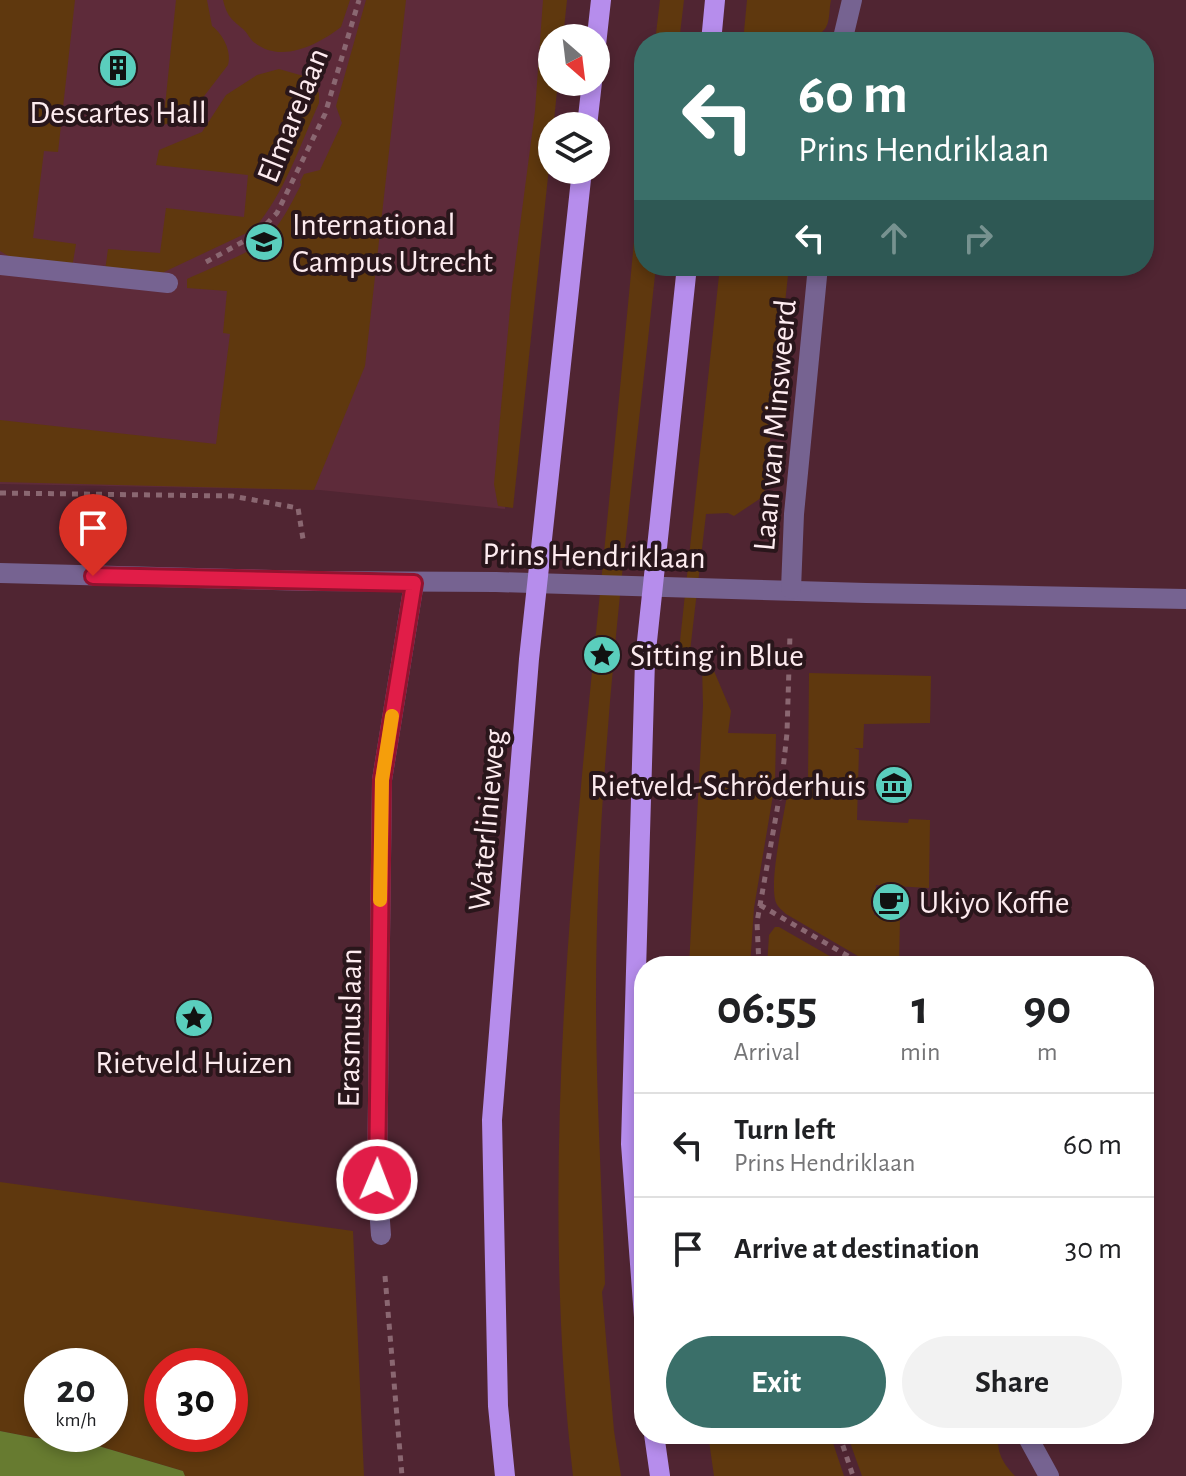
<!DOCTYPE html>
<html lang="en">
<head>
<meta charset="utf-8">
<style>
  body { margin:0; font-family:"Alegreya Sans",sans-serif; background:#f2f2f2; color:#202124; height:100vh; display:flex; flex-direction:column; font-size:30px; white-space:nowrap }
  * { box-sizing:border-box; margin:0 }
  p { font-size:26px; color:#757577 }
  .icon { flex:none; width:44px; height:44px; fill:none; stroke:currentColor; stroke-width:2; stroke-linecap:round; stroke-linejoin:round }
  .map { position:relative; flex:1; overflow:hidden }
  .drawer { position:absolute; left:634px; top:956px; width:520px; height:488px; display:flex; flex-direction:column; background:#fff; border-radius:32px; box-shadow:0 4px 12px #0003 }
  .drawer>* { flex:none }
  .banner { position:absolute; left:634px; top:32px; width:520px; height:244px; border-radius:32px; box-shadow:0 4px 12px #0003; background:#3a6f69; color:#fff; overflow:hidden }
  .needle { width:52px; rotate:152deg }
  .buttons { position:absolute; left:538px; top:24px; display:grid; gap:16px }
  .buttons a { display:grid; place-items:center; width:72px; height:72px; border-radius:50%; background:#fff; box-shadow:0 4px 12px #0003; font-size:40px }
  .speed { position:absolute; left:24px; top:1348px; display:flex; gap:16px; font-size:40px; font-weight:700; text-align:center }
  .speed>* { display:grid; place-content:center; width:104px; height:104px; border-radius:50%; background:#fff; box-shadow:0 4px 12px #0003; line-height:1 }
  .speed small { font-size:20px; font-weight:400 }
  .speed .limit { border:12px solid #d22; background:#fff; color:#111 }
  .pin { position:absolute; display:grid; place-items:center; width:68px; height:68px; color:#fff; margin:-82px -34px; border-radius:50% 50% 50% 0; rotate:-45deg; box-shadow:0 0 8px #0007 }
  .pin .icon { rotate:45deg }
  .me { position:absolute; width:88px; margin:-44px; rotate:1deg; stroke-linejoin:round; filter:drop-shadow(0 0 6px #0008) }
  .turn { display:flex; align-items:center; gap:28px; height:168px; padding:0 32px; font-size:36px }
  .turn .icon { width:104px; height:104px; stroke-width:2.5 }
  .turn b { display:block; font-size:56px; line-height:68px }
  .lanes { display:flex; align-items:center; height:76px; padding:0 32px; background:#0003; justify-content:center; gap:40px; direction:ltr }
  .lanes .off { opacity:.35 }
  .eta { display:flex; justify-content:space-evenly; align-items:center; height:136px; text-align:center }
  .eta b { font-size:48px; font-weight:700; line-height:56px }
  .primary-button { display:flex; gap:16px; margin-top:auto; padding:16px 32px }
  .primary-button a { flex:1; height:92px; border-radius:48px; background:#3a6f69; color:#fff; font-size:32px; font-weight:700; line-height:92px; text-align:center }
  .primary-button a+a { background:#f2f2f2; color:#202124 }
  ul { padding:0; list-style:none }
  li { display:flex; align-items:center; gap:24px; height:104px; padding:0 32px; border-top:2px solid #e0e0e0 }
  li div { flex:1 }
  li b { display:block; font-size:30px }
  li em { font-style:normal }
  .map>svg:first-child { display:block }
</style>
</head>
<body>
<div class="map">
<svg width="1186" height="1476" viewBox="0 0 1186 1476">
  <rect width="100%" height="100%" fill="#502532"/>
  <!-- built -->
  <path fill="#5e2b3a" d="M0 0H550L505 509 320 490 0 484Z"/>
  <!-- green -->
  <g fill="#5f380e" fill-rule="evenodd">
    <path d="M0 0H75L58 152 44 151 33 238 76 244 72 268 10 257 0 251Z"/>
    <path d="M176 0H207L212 26C223 34 232 52 228 65L188 117 163 125Z"/>
    <path d="M223 0H350L341 27C319 44 282 64 255 43 250 40 248 33 243 29 231 19 227 16 223 0Z"/>
    <path d="M366 0H406L365 366 314 490 0 482V420L216 444 230 334 223 333 227 291 187 288V279C208 269 244 256 262 242 280 228 290 205 301 185L300 182 304 174 320 170 342 123 336 106Z"/>
    <path d="M543 0H567L563 38H552V82H558L513 508 498 506 494 484 512 287 535 111Z"/>
    <path d="M660 0H684L679 42H655Z"/>
    <path d="M747 0H831C828 14 832 31 815 35L814 42H743Z"/>
    <path d="M279 69 307 77 319 93V103C300 145 284 195 253 230L164 272 162 278 105 271 108 249 160 253 166 208 244 217 248 175 156 165 159 150 202 132 226 95 257 75Z"/>
    <path d="M644 138V266H656C630 510 596 755 596 1000 596 1095 602 1190 605 1284L602 1292 614 1431 621 1476H573C542 1206 566 931 593 662 611 487 627 313 644 138Z"/>
    <path d="M720 266H789L764 496 734 516 728 513 706 514 689 660H678Z"/>
    <path d="M702 664H711L731 711 728 733 776 734 775 783 754 908 750 966H689L703 706Z"/>
    <path d="M809 673 931 676 930 723 864 724 863 748H854L859 750 857 820 908 823 909 819 930 820 929 888 876 885 874 915 900 917 899 966H875L786 914C781 909 776 906 775 899 770 875 785 811 789 784L808 783Z"/>
    <path d="M775 927H779L847 966H767L769 935Z"/>
    <path d="M0 1182 353 1231 364 1476H185L183 1471 85 1442 36 1438 0 1431ZM42 1366H110V1434H42ZM162 1366H230V1434H162Z"/>
    <path d="M708 1434H830L844 1476H714Z"/>
    <path d="M847 1434H998C997 1453 1002 1462 1015 1476H862Z"/>
  </g>
  <!-- water -->
  <path fill="#677b30" d="M0 1431 36 1438 85 1442 183 1471 185 1476H0Z"/>
  <g fill="none" stroke-linecap="round" stroke-linejoin="round">
    <!-- path -->
    <g stroke="#8a6771" stroke-width="5" stroke-dasharray="6 6" stroke-linecap="butt">
      <path d="M206 262 257 234 277 213 325 114 359 0"/>
      <path d="M0 493 232 496 298 508 303 539"/>
      <path d="M760 905 865 966"/>
      <path d="M759 966 757 922 781 788 787 733 790 634"/>
      <path d="M385 1276 402 1476"/>
      <path d="M839 1434 853 1476"/>
    </g>
    <!-- street -->
    <g stroke="#766391" stroke-width="20">
      <path d="M842 42 852 0"/>
      <path d="M0 265 168 283"/>
      <path d="M0 573 310 581 496 582 866 593 1186 599"/>
      <path d="M791 589 794 514 818 266"/>
      <path d="M381 1235 377 1180 382 780 414 583"/>
      <path d="M1026 1434 1049 1476"/>
    </g>
    <!-- primary -->
    <g stroke="#b68dec" stroke-width="20">
      <path d="M711 42 715 0"/>
      <path d="M596 45 601 0"/>
      <path d="M587 126 592 82"/>
      <path d="M644 1317 631 1144 645 660 687 266"/>
      <path d="M654 1434 660 1476"/>
      <path d="M505 1476 498 1406 492 1120 529 659 582 170"/>
    </g>
  </g>
  <g fill="none" stroke-linecap="round" stroke-linejoin="round">
    <defs>
      <path id="route" d="M93 576 414 583 382 780 377 1180"/>
    </defs>
    <!-- route casing -->
    <use href="#route" stroke="#92132f" stroke-width="20"/>
    <!-- route -->
    <use href="#route" stroke="#e11d48" stroke-width="14"/>
    <!-- slow -->
    <path stroke="#f59e0b" stroke-width="14" d="M380 900 382 780 392 716"/>
  </g>
  <!-- icons -->
  <defs>
    <symbol id="building-disc" viewBox="-11 -11 22 22"><circle r="9.5" fill="#5acebd" stroke="#29161b"/><path d="M-4-6H4V6H1V3H-1V6H-4ZM-2.5-4.3h1.7v1.8h-1.7ZM.8-4.3h1.7v1.8H.8ZM-2.5-1h1.7V.8h-1.7ZM.8-1h1.7V.8H.8Z" fill="#111"/></symbol>
    <symbol id="university-disc" viewBox="-11 -11 22 22"><circle r="9.5" fill="#5acebd" stroke="#29161b"/><path d="M0-5L7-2L0 1L-7-2ZM-4 1L0 2.5L4 1V4Q0 6-4 4Z" fill="#111"/></symbol>
    <symbol id="sight-disc" viewBox="-11 -11 22 22"><circle r="9.5" fill="#5acebd" stroke="#29161b"/><path d="M0-6L1.8-2.2L6-1.7L2.9 1.2L3.7 5.4L0 3.3L-3.7 5.4L-2.9 1.2L-6-1.7L-1.8-2.2Z" fill="#111"/></symbol>
    <symbol id="museum-disc" viewBox="-11 -11 22 22"><circle r="9.5" fill="#5acebd" stroke="#29161b"/><path d="M0-6L6-3V-2H-6V-3ZM-5-1h2V3h-2ZM-1-1h2V3h-2ZM3-1h2V3H3ZM-6 4H6V6H-6Z" fill="#111"/></symbol>
    <symbol id="cafe-disc" viewBox="-11 -11 22 22"><circle r="9.5" fill="#5acebd" stroke="#29161b"/><path d="M-5.5-4.5H6V0H3Q3 3.5 0 3.5H-2.5Q-5.5 3.5-5.5 0ZM3-3.2v2h1.7v-2ZM-6 4.5H4V6H-6Z" fill="#111"/></symbol>
  </defs>
  <g fill-rule="evenodd">
    <use href="#building-disc" x="96" y="46" width="44" height="44"/>
    <use href="#university-disc" x="242" y="220" width="44" height="44"/>
    <use href="#sight-disc" x="580" y="633" width="44" height="44"/>
    <use href="#museum-disc" x="872" y="763" width="44" height="44"/>
    <use href="#cafe-disc" x="869" y="880" width="44" height="44"/>
    <use href="#sight-disc" x="172" y="996" width="44" height="44"/>
  </g>
  <g text-anchor="middle" stroke-width="8" stroke-linejoin="round" paint-order="stroke">
    <!-- poi labels -->
    <g font-size="32" fill="#fdebef" stroke="#29161b" text-anchor="start">
      <text x="118" y="123" text-anchor="middle">Descartes Hall</text>
      <text x="292" y="235">International<tspan x="292" dy="37">Campus Utrecht</tspan></text>
      <text x="630" y="666">Sitting in Blue</text>
      <text x="866" y="796" text-anchor="end">Rietveld-Schröderhuis</text>
      <text x="919" y="913">Ukiyo Koffie</text>
      <text x="194" y="1073" text-anchor="middle">Rietveld Huizen</text>
    </g>
    <!-- street labels -->
    <g font-size="32" fill="#fdebef" stroke="#29161b">
      <text transform="translate(292 115) rotate(-68)" y="11">Elmarelaan</text>
      <text transform="translate(774 425) rotate(-85)" y="11">Laan van Minsweerd</text>
      <text transform="translate(594 555) rotate(1)" y="11">Prins Hendriklaan</text>
      <text transform="translate(486 820) rotate(-85)" y="11">Waterlinieweg</text>
      <text transform="translate(349 1028) rotate(-89)" y="11">Erasmuslaan</text>
    </g>
  </g>
</svg>
<div class="buttons">
<a><svg class="needle" viewBox="-14 -14 28 28"><path d="M0-13l5 13h-10z" fill="#e53935"/><path d="M0 13l5-13h-10z" fill="#757577"/></svg></a>
<a><svg class="icon" aria-label="layers" viewBox="0 0 24 24"><path d="M12 4l9 5-9 5-9-5zM3 14l9 5 9-5"/></svg></a>
</div>
<div class="speed"><div>20<small>km/h</small></div><div class="limit">30</div></div>
<div class="pin" style="left:93px;top:576px;background:#d93025"><svg class="icon" aria-label="arrive" viewBox="0 0 24 24"><path d="M6 21V4h12l-3 4 3 4H6"/></svg></div>
<svg class="me" style="left:377px;top:1180px" viewBox="-20 -20 40 40"><circle r="17" fill="#e11d48" stroke="#fff" stroke-width="3"/><path d="M0-11L8 9 0 5-8 9z" fill="#fff"/></svg>
<div class="banner">
<div class="turn"><svg class="icon" aria-label="left" viewBox="0 0 24 24"><path d="M17 20v-9H6M10 6l-5 5 5 5"/></svg><div><b>60 m</b>Prins Hendriklaan</div></div>
<div class="lanes"><svg class="icon" aria-label="left" viewBox="0 0 24 24"><path d="M17 20v-9H6M10 6l-5 5 5 5"/></svg><svg class="icon off" aria-label="ahead" viewBox="0 0 24 24"><path d="M12 20V5M6 11l6-6 6 6"/></svg><svg class="icon off" aria-label="right" viewBox="0 0 24 24"><path d="M7 20v-9h11M14 6l5 5-5 5"/></svg></div>
</div>
<section class="drawer">
<div class="eta">
<div><b>06:55</b><p>Arrival</p></div>
<div><b>1</b><p>min</p></div>
<div><b>90</b><p>m</p></div>
</div>
<ul>
<li><svg class="icon" aria-label="left" viewBox="0 0 24 24"><path d="M17 20v-9H6M10 6l-5 5 5 5"/></svg><div><b>Turn left</b><p>Prins Hendriklaan</p></div><em>60 m</em></li>
<li><svg class="icon" aria-label="arrive" viewBox="0 0 24 24"><path d="M6 21V4h12l-3 4 3 4H6"/></svg><div><b>Arrive at destination</b></div><em>30 m</em></li>
</ul>
<div class="primary-button"><a>Exit</a><a>Share</a></div>
</section>
</div>
</body>
</html>
